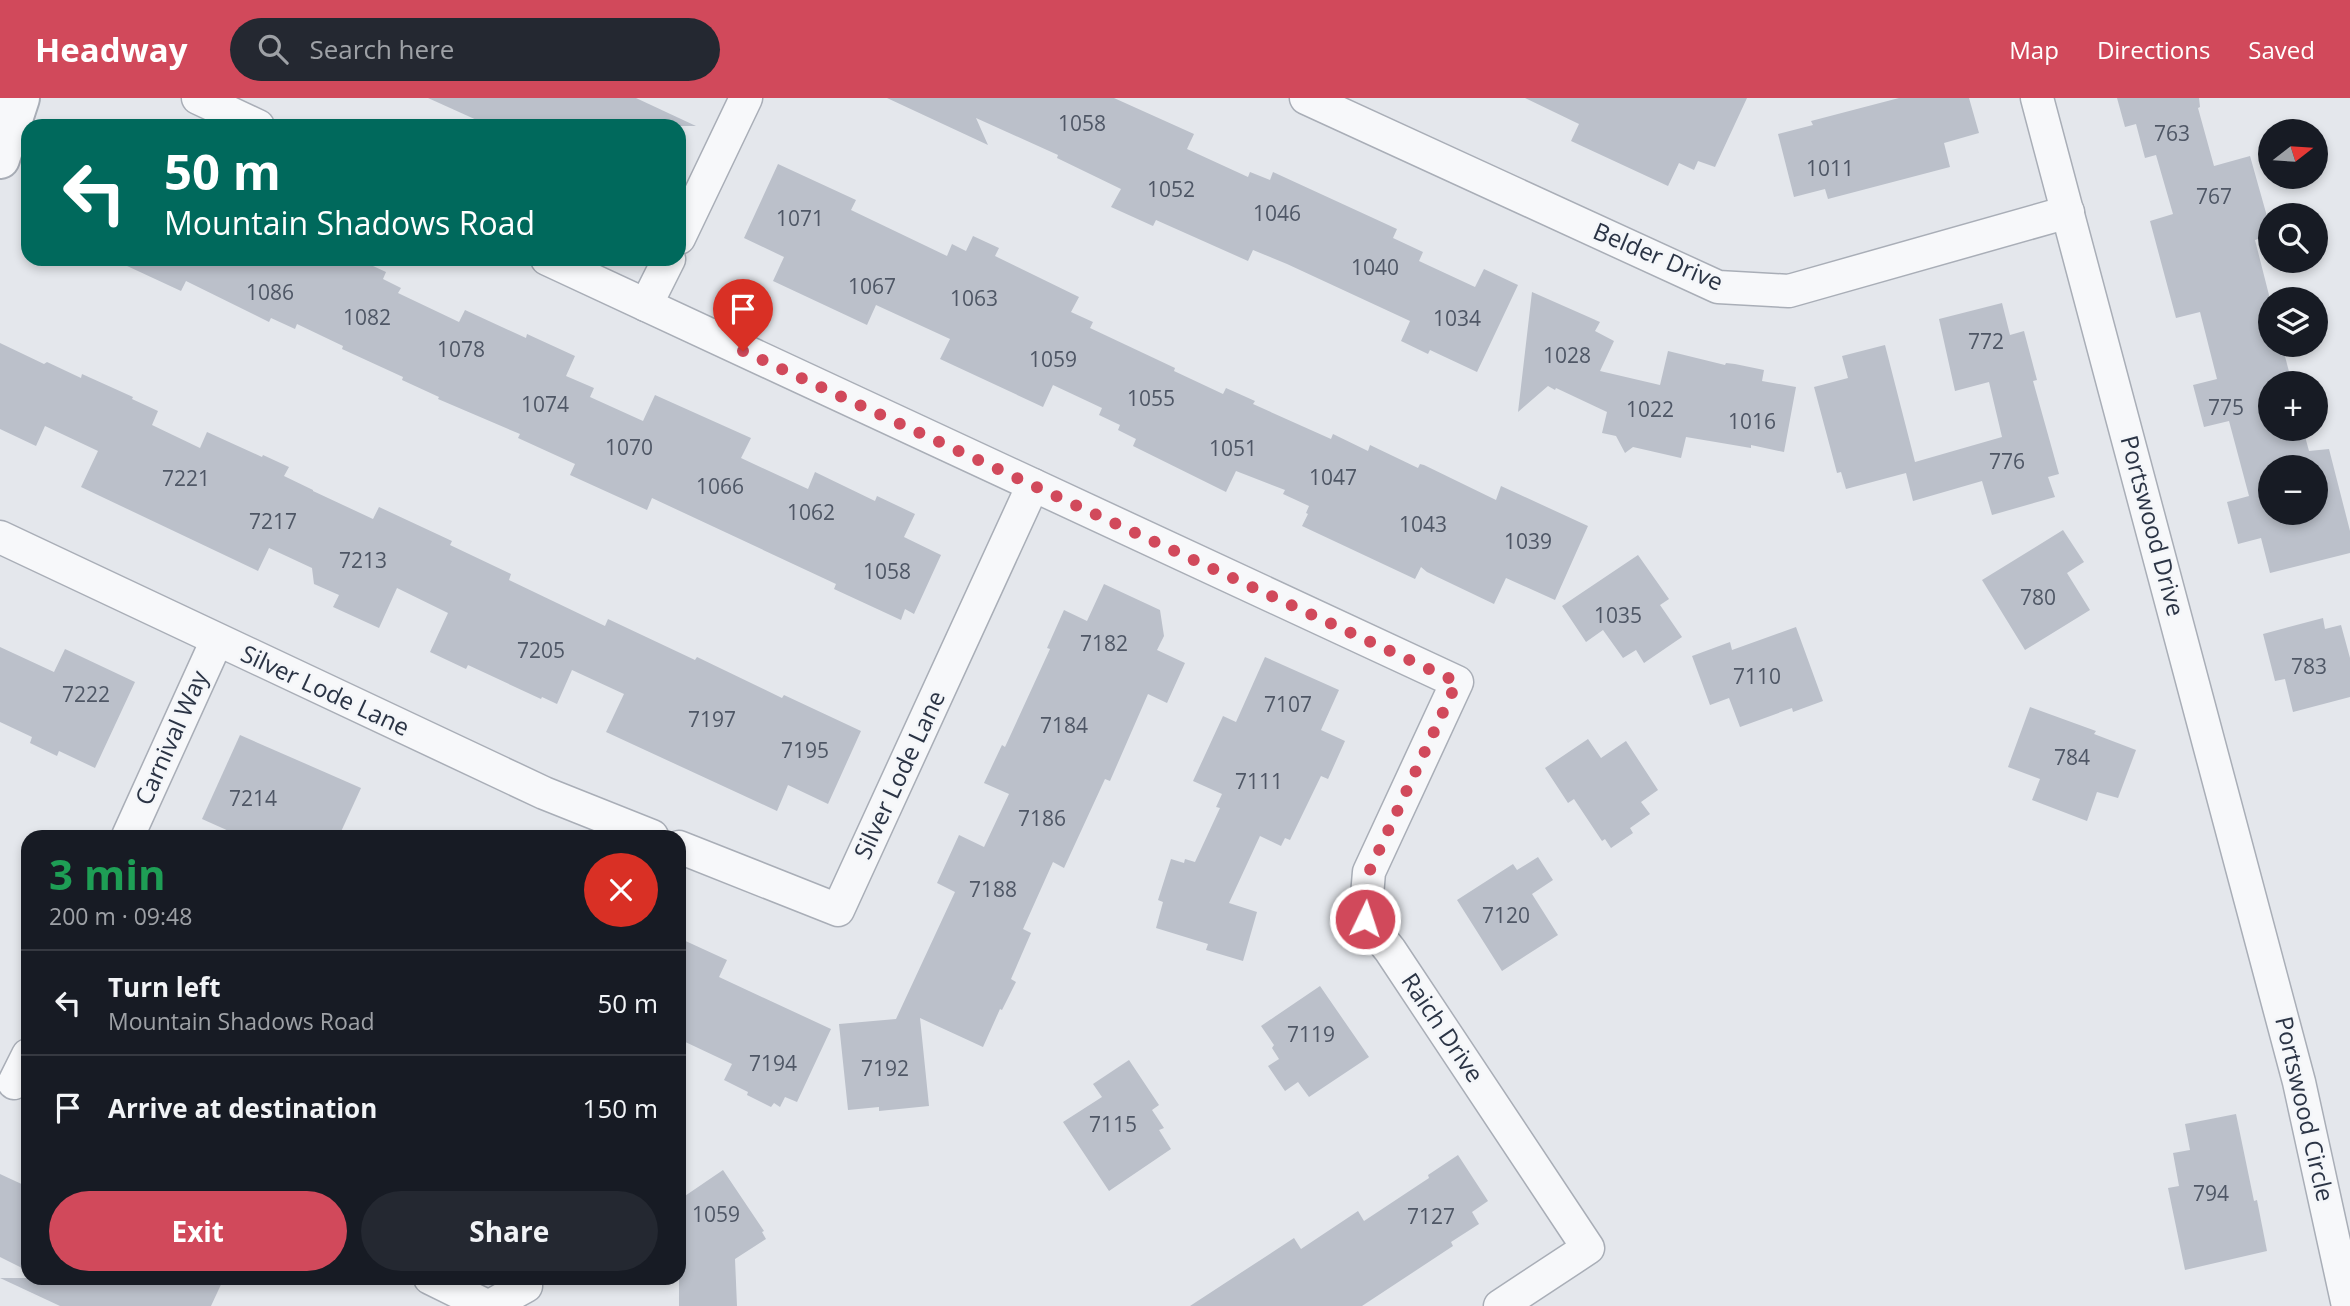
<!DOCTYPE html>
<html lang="en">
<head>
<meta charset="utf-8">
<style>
  body { margin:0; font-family:"Open Sans",sans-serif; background:#242831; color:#f1f3f6; height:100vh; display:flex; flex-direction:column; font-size:26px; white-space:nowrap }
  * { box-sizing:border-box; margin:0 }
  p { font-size:23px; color:#9ea1a6 }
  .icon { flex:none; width:38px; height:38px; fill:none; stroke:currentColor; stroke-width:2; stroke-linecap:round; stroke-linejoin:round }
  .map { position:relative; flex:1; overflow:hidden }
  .details { position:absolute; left:21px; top:732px; width:665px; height:455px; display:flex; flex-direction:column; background:#171b24; border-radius:21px; box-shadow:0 4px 10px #0003 }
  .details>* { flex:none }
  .hud { position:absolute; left:21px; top:21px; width:665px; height:147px; border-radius:21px; box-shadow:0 4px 10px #0003; background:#00695c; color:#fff; overflow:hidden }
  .needle { width:46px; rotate:73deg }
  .tools { position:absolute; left:2258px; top:21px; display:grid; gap:14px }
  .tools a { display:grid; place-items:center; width:70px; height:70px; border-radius:50%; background:#171b24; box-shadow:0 4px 10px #0003; font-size:35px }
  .pin { position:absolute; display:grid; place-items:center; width:60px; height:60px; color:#fff; margin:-72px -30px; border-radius:50% 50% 50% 0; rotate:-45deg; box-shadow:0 0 7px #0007 }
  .pin .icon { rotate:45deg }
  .me { position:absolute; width:77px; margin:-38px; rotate:4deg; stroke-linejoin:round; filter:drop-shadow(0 0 5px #0008) }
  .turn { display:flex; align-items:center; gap:24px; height:147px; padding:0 28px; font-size:32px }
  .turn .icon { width:91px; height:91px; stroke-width:2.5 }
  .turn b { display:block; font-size:49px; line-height:60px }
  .round { display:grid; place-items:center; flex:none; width:74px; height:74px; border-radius:37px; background:#242831 }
  .overview { display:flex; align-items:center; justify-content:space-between; height:119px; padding:0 28px }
  h1 { font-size:42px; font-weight:700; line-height:52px; color:#1e9e55 }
  .primary-button { display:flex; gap:14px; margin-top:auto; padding:14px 28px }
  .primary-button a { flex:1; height:80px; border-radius:42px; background:#d1495b; color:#fff; font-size:28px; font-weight:700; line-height:80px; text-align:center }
  .primary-button a+a { background:#242831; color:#f1f3f6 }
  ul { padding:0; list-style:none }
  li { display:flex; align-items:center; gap:21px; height:105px; padding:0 28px; border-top:2px solid #363941 }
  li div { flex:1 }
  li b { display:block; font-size:26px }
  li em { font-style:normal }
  header { display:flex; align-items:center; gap:42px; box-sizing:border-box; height:98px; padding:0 35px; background:#d1495b; color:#fff }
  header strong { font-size:33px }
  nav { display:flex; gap:38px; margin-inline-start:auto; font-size:24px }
  .search { width:490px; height:63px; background:#242831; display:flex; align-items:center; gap:18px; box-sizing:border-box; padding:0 24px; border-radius:38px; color:#9ea1a6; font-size:26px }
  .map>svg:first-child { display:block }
</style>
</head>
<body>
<header>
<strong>Headway</strong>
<div class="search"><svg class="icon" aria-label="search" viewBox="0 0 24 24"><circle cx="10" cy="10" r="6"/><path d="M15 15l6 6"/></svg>Search here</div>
<nav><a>Map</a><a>Directions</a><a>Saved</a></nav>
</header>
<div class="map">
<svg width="2350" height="1208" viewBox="0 0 2350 1208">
  <rect width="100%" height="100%" fill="#e4e7ec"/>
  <!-- building -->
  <g fill="#bbc0ca" fill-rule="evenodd">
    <path d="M428 0H636L696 28H490Z"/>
    <path d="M887 0H1114L1194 36 1187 51 1248 79 1250 74 1270 82 1273 74 1397 131 1393 140 1423 154 1419 163 1475 189 1484 171 1518 187 1477 274 1430 252 1428 256 1401 243 1410 223 1287 166 1253 152 1248 163 1156 122 1153 128 1111 109 1121 91 1057 60 1058 57 976 20 988 47Z"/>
    <path d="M1525 0H1747L1715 69 1698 63 1694 72 1679 65 1668 88 1571 43 1579 26Z"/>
    <path d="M1899 0H1969L1979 35 1944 45 1950 69 1828 101 1825 91 1794 99 1778 36 1813 27 1811 23Z"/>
    <path d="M2117 0H2199L2200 9 2198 10 2214 68 2250 58 2270 129V137L2255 142 2270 201V247H2282L2292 285H2270V331H2303L2309 353 2329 351 2350 433V455L2270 475 2261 440 2238 446 2227 404 2249 398 2229 323 2204 329 2193 287 2217 281 2200 214 2176 220 2150 123 2173 116 2156 57 2145 60 2136 26 2125 29ZM2270 369H2315V415H2270Z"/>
    <path d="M778 66 856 102 851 112 947 158 952 146 966 153 973 138 999 150 995 158 1079 199 1071 214 1093 224 1090 230 1175 270 1174 273 1223 296 1226 290 1255 303 1253 306 1331 341 1333 336 1368 353 1370 347 1418 370 1420 366 1424 367 1496 402 1501 388 1588 428 1555 502 1506 480 1494 506 1427 474 1421 469 1415 481 1302 428 1308 416 1306 415 1309 408 1283 396 1285 392 1236 373 1226 394 1133 348 1136 341 1118 332 1120 327 1099 317 1102 310 1053 287 1043 309 940 261 950 241 876 207 867 227 773 183 784 159 744 140Z"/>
    <path d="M112 161H358L386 174 383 181 401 190 398 195 459 224 465 212 526 240 527 236 575 258 566 278 594 290 590 299 643 323 655 297 751 340 741 360 808 391 815 374 875 403 877 398 915 416 904 439 941 457 914 516 905 511 901 522 834 491 836 486 652 400 647 412 570 377 575 366 518 340 520 336 438 301 439 299 402 282 403 279 342 251 343 248 297 226 295 231 271 220 269 224 186 183 181 193Z"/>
    <path d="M1532 194 1600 224 1595 233 1614 243 1600 273 1660 287 1668 253 1725 267 1726 265 1735 266 1764 272 1762 283 1796 289 1784 354 1751 347V350L1686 339 1681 360 1633 349 1625 355 1616 338 1602 335 1607 314 1556 290 1555 292 1548 288 1518 314Z"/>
    <path d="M2002 205 2010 237 2024 233 2037 282 2033 283 2059 376 2048 379 2055 399 1992 417 1982 383 1913 403 1906 375 1846 391 1841 374 1837 375 1814 289 1848 280 1842 258 1885 247 1915 364 2002 339 1989 284 1955 293 1939 221Z"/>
    <path d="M0 245 44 266 47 264 81 280 82 276 133 299 132 301 158 313 152 327 200 350 207 334 262 359 263 357 289 369 284 378 313 392V393L373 421 379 409 452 443 450 447 511 476 509 482 605 528 608 521 695 562 697 559 782 600 784 597 861 633 828 706 788 687 777 713 606 634 624 596 572 572 557 606 542 599 541 601 468 567 466 571 430 554 448 515 397 490 379 530 333 509 339 497 314 486 312 470 269 450 258 473 81 389 98 353 45 328 36 348 0 331Z"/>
    <path d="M2063 432 2084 464 2067 475 2090 512 2025 552 1982 482Z"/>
    <path d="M1638 457 1669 501 1660 507 1682 539 1644 565 1636 552 1623 560 1603 532 1586 544 1562 508Z"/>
    <path d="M1104 486 1160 512 1164 538 1157 552 1185 565 1167 605 1148 596 1110 683 1105 681 1064 770 1053 764 1023 831 1031 835 1011 881 1016 884 1002 912 1000 911 983 949 920 920 929 1008 879 1013V1009L848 1012 839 926 896 921 955 794 937 785 959 737 984 749 1009 696 984 685 1002 647 1005 649 1050 551 1047 550 1064 512 1087 523Z"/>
    <path d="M2323 520 2325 531 2341 527 2350 560V599L2293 614 2285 581 2275 583 2263 536Z"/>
    <path d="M1796 529 1823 603 1793 614 1792 610 1740 629 1729 600 1710 607 1692 558 1730 544 1732 552Z"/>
    <path d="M0 549 54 574 65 551 135 584 95 670 59 653 57 658 30 645 32 639 0 624Z"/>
    <path d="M1265 559 1339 592 1321 632 1345 643 1328 681 1321 678 1290 742 1285 740 1281 748 1260 738 1229 805 1257 814 1243 863 1206 852 1208 846 1156 830 1163 804 1158 802 1171 761 1184 765 1185 761 1195 764 1220 710 1216 709 1222 696 1193 683 1223 618 1236 624Z"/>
    <path d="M2030 609 2096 633 2094 636 2136 652 2118 700 2097 694 2087 723 2032 702 2040 681 2008 669Z"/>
    <path d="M240 637 361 690 339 738H240L202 721Z"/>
    <path d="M1588 641 1601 660 1626 643 1658 692 1641 704 1650 716 1630 730 1633 735 1611 750 1605 741 1602 743 1574 701 1568 705 1545 670Z"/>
    <path d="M1538 759 1553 782 1532 796 1558 837 1502 873 1457 802 1513 766 1517 772Z"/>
    <path d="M679 840 727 862 719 879 831 931 797 1004 785 999 780 1009 774 1005 771 1009 747 997 748 994 724 982 732 966 679 941Z"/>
    <path d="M1320 888 1369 959 1309 999 1298 984 1285 993 1268 968 1279 961 1272 950 1274 947 1261 928Z"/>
    <path d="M1129 962 1159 1007 1152 1012 1164 1030 1159 1032 1171 1051 1109 1093 1063 1024 1102 999 1093 986Z"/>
    <path d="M2236 1016 2254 1103 2257 1102 2267 1153 2185 1172 2168 1090 2179 1088 2173 1055 2190 1052 2185 1026Z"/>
    <path d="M1458 1057 1488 1103 1472 1114 1479 1126 1451 1144 1453 1148 1362 1208H1190L1294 1140 1301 1151 1358 1113 1364 1123 1429 1080 1428 1077Z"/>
    <path d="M723 1072 764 1133 762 1134 766 1141 735 1161 737 1208H679V1102Z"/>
    <path d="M0 1076 28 1089V1173L0 1159Z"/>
    <path d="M0 1180H224L211 1208H60Z"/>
  </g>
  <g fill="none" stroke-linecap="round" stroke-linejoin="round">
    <defs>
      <g id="minor">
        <path d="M198 0 258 28"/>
        <path d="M1306 0 1718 189 1789 193 2068 114"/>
        <path d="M2037 0 2299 984 2348 1208"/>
        <path d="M679 140 746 0"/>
        <path d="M547 161 1457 584 1369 774 1365 821 1390 852 1588 1150 1500 1208"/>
        <path d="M646 207 669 161"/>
        <path d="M0 439 544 695 652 738"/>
        <path d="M128 738 217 542"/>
        <path d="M679 749 838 812 1033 387"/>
        <path d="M14 985 28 957"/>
        <path d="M430 1180 487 1208"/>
        <path d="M490 1208 526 1188"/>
      </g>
      <path id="tertiary" d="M0 61 20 0"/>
    </defs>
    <!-- minor casing -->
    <use href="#minor" stroke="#a9aeb7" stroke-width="35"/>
    <!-- tertiary casing -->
    <use href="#tertiary" stroke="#a9aeb7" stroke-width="42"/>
    <!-- minor -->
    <use href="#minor" stroke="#f7f8fa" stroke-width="32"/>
    <!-- tertiary -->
    <use href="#tertiary" stroke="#f7f8fa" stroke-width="38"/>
  </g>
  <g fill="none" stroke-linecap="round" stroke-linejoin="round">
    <!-- route -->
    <path stroke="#d1495b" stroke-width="12" stroke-dasharray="0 21.6" d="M743 253 1457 584 1369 774 1365 821"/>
  </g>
  <g text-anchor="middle" stroke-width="5" stroke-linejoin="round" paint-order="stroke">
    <!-- number labels -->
    <g font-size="21" fill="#4f5766">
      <text x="1082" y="33">1058</text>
      <text x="2172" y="43">763</text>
      <text x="1830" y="78">1011</text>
      <text x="1171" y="99">1052</text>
      <text x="2214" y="106">767</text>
      <text x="1277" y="123">1046</text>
      <text x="800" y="128">1071</text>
      <text x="1375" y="177">1040</text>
      <text x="872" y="196">1067</text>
      <text x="270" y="202">1086</text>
      <text x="974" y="208">1063</text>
      <text x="367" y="227">1082</text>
      <text x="1457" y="228">1034</text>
      <text x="1986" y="251">772</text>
      <text x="461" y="259">1078</text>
      <text x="1567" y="265">1028</text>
      <text x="1053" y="269">1059</text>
      <text x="1151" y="308">1055</text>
      <text x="545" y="314">1074</text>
      <text x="2226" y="317">775</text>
      <text x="1650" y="319">1022</text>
      <text x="1752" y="331">1016</text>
      <text x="629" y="357">1070</text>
      <text x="1233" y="358">1051</text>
      <text x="2007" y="371">776</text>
      <text x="1333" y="387">1047</text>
      <text x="186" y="388">7221</text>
      <text x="720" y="396">1066</text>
      <text x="811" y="422">1062</text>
      <text x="273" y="431">7217</text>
      <text x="1423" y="434">1043</text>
      <text x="1528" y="451">1039</text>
      <text x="363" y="470">7213</text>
      <text x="887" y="481">1058</text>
      <text x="2038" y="507">780</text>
      <text x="1618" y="525">1035</text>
      <text x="1104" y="553">7182</text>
      <text x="541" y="560">7205</text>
      <text x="2309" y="576">783</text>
      <text x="1757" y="586">7110</text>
      <text x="86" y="604">7222</text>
      <text x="1288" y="614">7107</text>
      <text x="712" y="629">7197</text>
      <text x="1064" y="635">7184</text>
      <text x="805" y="660">7195</text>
      <text x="2072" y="667">784</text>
      <text x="1259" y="691">7111</text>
      <text x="253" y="708">7214</text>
      <text x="1042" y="728">7186</text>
      <text x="993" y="799">7188</text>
      <text x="1506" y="825">7120</text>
      <text x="1311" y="944">7119</text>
      <text x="773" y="973">7194</text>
      <text x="885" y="978">7192</text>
      <text x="1113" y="1034">7115</text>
      <text x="2211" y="1103">794</text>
      <text x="716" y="1124">1059</text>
      <text x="1431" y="1126">7127</text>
    </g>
    <!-- street labels -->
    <g font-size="24" fill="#2b3445" stroke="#f4f6f9">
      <text transform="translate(1658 159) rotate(23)" y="8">Belder Drive</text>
      <text transform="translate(2152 428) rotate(75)" y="8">Portswood Drive</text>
      <text transform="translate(325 593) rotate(25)" y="8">Silver Lode Lane</text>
      <text transform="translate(172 640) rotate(-66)" y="8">Carnival Way</text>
      <text transform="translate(900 677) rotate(-65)" y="8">Silver Lode Lane</text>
      <text transform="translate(1442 930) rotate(56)" y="8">Raich Drive</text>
      <text transform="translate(2304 1011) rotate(77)" y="8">Portswood Circle</text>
    </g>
  </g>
</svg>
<div class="tools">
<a><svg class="needle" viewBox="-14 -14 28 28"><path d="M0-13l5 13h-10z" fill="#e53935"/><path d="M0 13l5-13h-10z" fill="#9ea1a6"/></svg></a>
<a><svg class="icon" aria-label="search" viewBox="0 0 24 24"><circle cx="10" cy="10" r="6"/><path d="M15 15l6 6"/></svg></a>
<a><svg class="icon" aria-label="layers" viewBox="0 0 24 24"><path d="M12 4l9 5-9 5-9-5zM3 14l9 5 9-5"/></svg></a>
<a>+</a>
<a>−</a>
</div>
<div class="pin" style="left:743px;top:253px;background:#d93025"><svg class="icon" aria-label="arrive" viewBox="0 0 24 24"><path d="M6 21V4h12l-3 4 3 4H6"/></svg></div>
<svg class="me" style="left:1365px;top:821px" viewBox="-20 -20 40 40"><circle r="17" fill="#d1495b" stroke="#fff" stroke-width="3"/><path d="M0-11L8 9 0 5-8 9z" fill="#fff"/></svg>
<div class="hud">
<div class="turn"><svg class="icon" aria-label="left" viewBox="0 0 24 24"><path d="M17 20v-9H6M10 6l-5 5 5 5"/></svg><div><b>50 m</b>Mountain Shadows Road</div></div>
</div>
<section class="details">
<div class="overview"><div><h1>3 min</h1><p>200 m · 09:48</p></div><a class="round" style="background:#d93025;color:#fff"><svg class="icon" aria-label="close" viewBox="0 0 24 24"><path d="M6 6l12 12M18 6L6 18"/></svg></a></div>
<ul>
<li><svg class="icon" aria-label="left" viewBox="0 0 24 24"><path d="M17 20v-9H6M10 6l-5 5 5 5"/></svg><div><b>Turn left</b><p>Mountain Shadows Road</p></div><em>50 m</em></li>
<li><svg class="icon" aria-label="arrive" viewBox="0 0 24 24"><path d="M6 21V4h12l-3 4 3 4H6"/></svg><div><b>Arrive at destination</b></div><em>150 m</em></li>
</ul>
<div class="primary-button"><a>Exit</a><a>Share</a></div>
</section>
</div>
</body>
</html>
